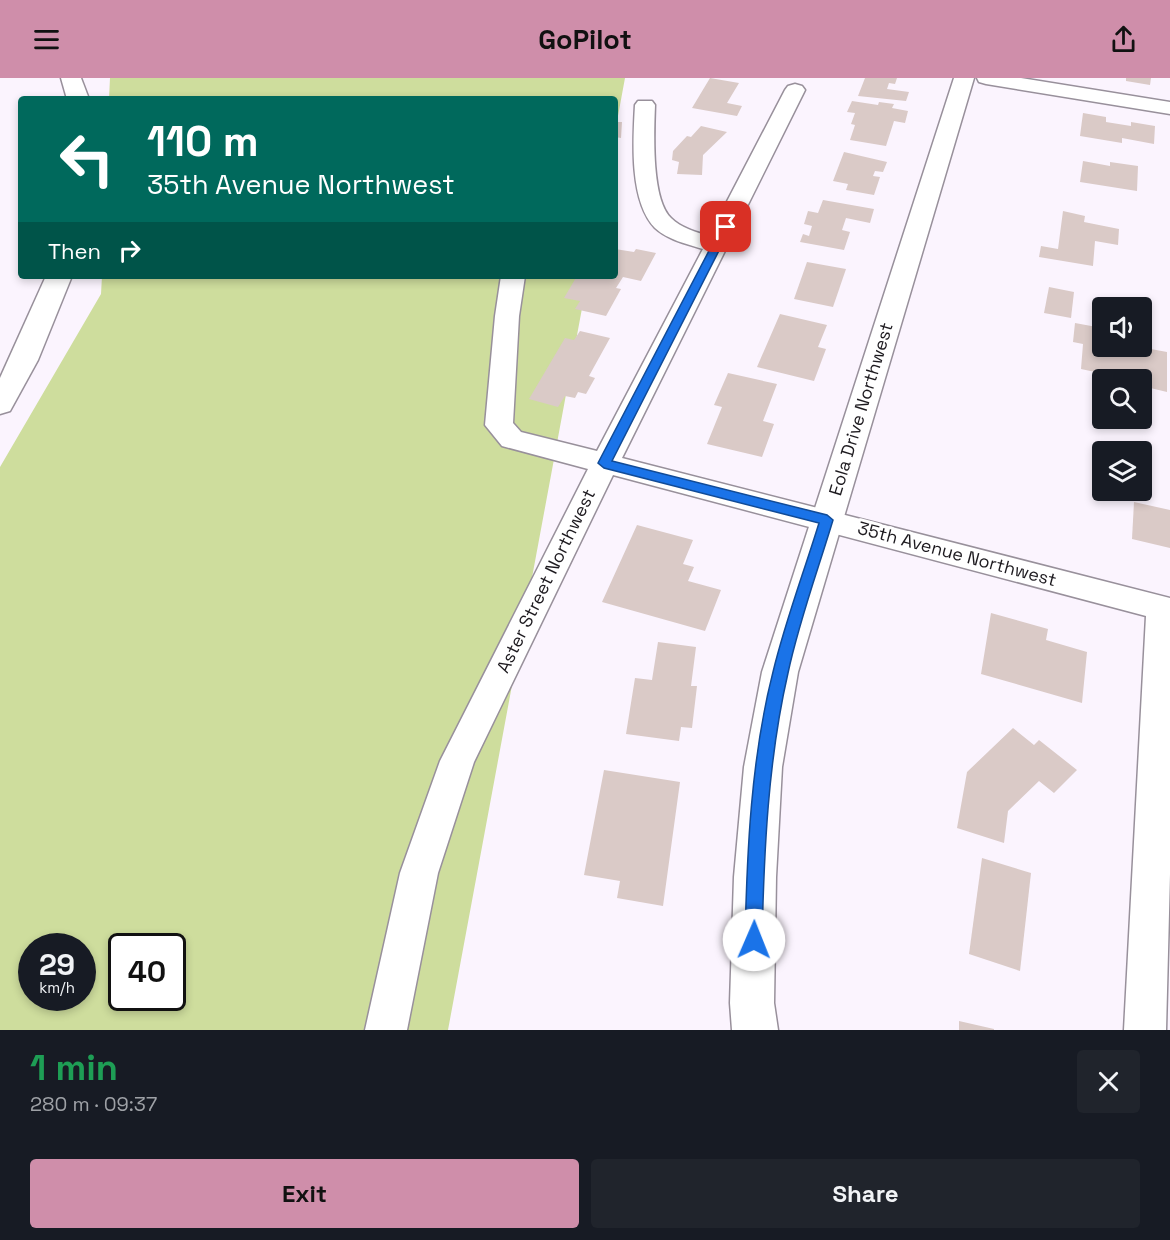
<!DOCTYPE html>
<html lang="en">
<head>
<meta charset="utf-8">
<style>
  body { margin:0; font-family:"Space Grotesk",sans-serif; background:#20242c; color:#f1f3f6; height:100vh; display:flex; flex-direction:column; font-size:22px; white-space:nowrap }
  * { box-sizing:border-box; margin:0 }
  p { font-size:20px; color:#9ea1a6 }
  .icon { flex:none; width:33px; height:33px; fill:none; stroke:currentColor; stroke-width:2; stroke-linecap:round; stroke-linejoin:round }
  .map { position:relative; height:952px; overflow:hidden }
  .side { display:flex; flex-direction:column; background:#171b24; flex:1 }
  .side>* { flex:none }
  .guide { position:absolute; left:18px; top:18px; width:600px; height:183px; border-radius:6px; box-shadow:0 3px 9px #0003; background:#00695c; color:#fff; overflow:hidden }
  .buttons { position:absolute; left:1092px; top:219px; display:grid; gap:12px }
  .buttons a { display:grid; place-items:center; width:60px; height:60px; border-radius:6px; background:#171b24; box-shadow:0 3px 9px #0003; font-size:30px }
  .speed { position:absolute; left:18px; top:855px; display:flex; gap:12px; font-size:30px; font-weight:700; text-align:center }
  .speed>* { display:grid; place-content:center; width:78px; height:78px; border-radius:50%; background:#171b24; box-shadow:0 3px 9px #0003; line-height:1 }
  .speed small { font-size:15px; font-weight:400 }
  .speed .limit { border:3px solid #111; border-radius:9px; background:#fff; color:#111 }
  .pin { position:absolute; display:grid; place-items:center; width:51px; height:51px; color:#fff; margin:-26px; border-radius:12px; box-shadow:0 3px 9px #0006 }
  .me { position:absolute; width:66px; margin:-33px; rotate:1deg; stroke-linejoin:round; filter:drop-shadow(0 0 4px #0008) }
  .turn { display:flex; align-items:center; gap:21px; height:126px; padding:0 30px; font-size:27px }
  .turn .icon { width:78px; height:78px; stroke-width:2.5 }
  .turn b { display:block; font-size:42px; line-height:51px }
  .then { display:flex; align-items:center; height:57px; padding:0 30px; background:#0003; gap:12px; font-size:22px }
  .round { display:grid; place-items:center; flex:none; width:63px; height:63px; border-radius:6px; background:#20242c }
  .overview { display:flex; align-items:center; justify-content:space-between; height:102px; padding:0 30px }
  h1 { font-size:36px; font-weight:800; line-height:45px; color:#1e9e55 }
  .cta { display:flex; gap:12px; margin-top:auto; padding:12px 30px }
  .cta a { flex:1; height:69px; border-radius:6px; background:#cf8eaa; color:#111; font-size:24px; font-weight:800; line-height:69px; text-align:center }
  .cta a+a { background:#20242c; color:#f1f3f6 }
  header { display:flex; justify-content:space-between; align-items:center; height:78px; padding:0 30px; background:#cf8eaa; color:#111; font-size:27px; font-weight:800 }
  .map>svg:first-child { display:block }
</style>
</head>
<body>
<header><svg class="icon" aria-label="menu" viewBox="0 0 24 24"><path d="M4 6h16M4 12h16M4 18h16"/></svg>GoPilot<svg class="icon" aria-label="share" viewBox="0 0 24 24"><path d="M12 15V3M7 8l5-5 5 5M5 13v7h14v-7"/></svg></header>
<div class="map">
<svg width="1170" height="952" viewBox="0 0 1170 952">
  <rect width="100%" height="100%" fill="#fbf4fe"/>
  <!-- green -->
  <g fill="#cedd9d" fill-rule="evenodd">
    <path d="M110 0H625L615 54V21H109Z"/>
    <path d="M102 198H588L448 952H0V389L101 216ZM32 868H82V920H32ZM122 868H172V920H122Z"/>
  </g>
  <!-- building -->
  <g fill="#dacac7">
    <path d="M710 0 739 5 727 25 742 28 737 38 692 30Z"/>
    <path d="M865 0H897L895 6 889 5 887 11 909 14 906 23 858 18Z"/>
    <path d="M1126 0H1151L1150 7 1126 3Z"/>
    <path d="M852 23 878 27 879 24 894 26 892 30 908 33 905 45 894 43 886 68 850 62 855 47 851 46 855 35 847 34Z"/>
    <path d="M1083 35 1106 39V44L1131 48V44L1155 48 1154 66 1122 60V65L1080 58Z"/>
    <path d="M615 44H622L621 60 615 59Z"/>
    <path d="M701 48 727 54 703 77 702 97 677 96 679 84 672 82 673 73 687 58 691 59Z"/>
    <path d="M844 74 887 84 883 94 875 93 873 98 880 99 874 117 846 112 848 106 833 103Z"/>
    <path d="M1083 83 1110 88V84L1138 88 1137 113 1080 104Z"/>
    <path d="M823 122 874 131 870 145 846 140 842 152 850 154 844 172 800 164 803 156 809 158 812 148 804 146 808 133 818 135Z"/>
    <path d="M1063 133 1085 138 1084 144 1119 151 1118 167 1095 163 1093 188 1039 179 1041 168 1058 171Z"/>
    <path d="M615 171 634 174 636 171 656 175 641 203 623 199 616 210 621 211 606 238 575 231 580 223 564 220 577 198H615Z"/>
    <path d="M807 184 846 191 833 229 794 221Z"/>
    <path d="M1049 209 1074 214 1071 240 1044 235Z"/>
    <path d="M780 236 827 247 818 269 826 271 814 303 757 289Z"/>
    <path d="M1075 245 1102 250V268H1119L1140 273V269L1167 274V314L1142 308V302H1122L1123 300 1081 291 1083 266 1073 264Z"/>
    <path d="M580 253 610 260 589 298 595 300 586 316 578 314 575 320 565 318 558 329 529 321 565 260 574 262Z"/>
    <path d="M728 295 777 306 763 343 774 346 762 379 707 366 722 329 714 327Z"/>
    <path d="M1134 424 1170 432V470L1132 461Z"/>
    <path d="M637 447 693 462 683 486 694 489 688 503 721 512 705 553 602 524Z"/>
    <path d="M991 535 1048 551 1046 562 1087 574 1082 625 981 596Z"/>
    <path d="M658 564 696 569 691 608H697L692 650 681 649 679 663 626 656 635 600 652 602Z"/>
    <path d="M1013 650 1034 667 1039 662 1077 692 1054 715 1039 703 1008 733 1004 765 957 750 967 694Z"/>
    <path d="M604 692 680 704 663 828 617 820 620 803 584 797Z"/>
    <path d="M982 780 1031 795 1020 893 969 876Z"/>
    <path d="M959 943 994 951V952H959Z"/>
  </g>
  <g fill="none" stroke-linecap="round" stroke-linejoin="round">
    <defs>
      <g id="street">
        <path d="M977 0H1021L1170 24V36L986 6 979 4Z"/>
        <path d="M795 6 802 8 805 12 622 380 1170 520V796L1166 952H1124L1146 538 613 397 474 684 438 795 407 952H365L400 795 440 683 588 391 502 368 485 347 495 238 501 198H525L519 238 513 345 521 354 597 373 703 171C687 166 668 162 655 150 629 123 633 62 635 27L638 23H652L655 27C654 54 651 121 671 140 681 150 696 154 709 158L785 12 788 8Z"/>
      </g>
      <g id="secondary">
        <path d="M61 0H81L89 21H67Z"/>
        <path d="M954 0H974L798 594 782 689 776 799 774 925 778 952H732L730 925 734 799 744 689 762 594Z"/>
        <path d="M46 198H72L38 282 10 333 0 336V300Z"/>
      </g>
    </defs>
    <!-- street casing -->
    <use href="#street" stroke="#98909b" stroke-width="3"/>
    <!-- secondary casing -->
    <use href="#secondary" stroke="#98909b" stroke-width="3"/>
    <!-- street -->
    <use href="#street" fill="#fff" fill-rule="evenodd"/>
    <!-- secondary -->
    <use href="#secondary" fill="#fff" fill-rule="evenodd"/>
  </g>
  <!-- route -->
  <path fill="#1a73e8" stroke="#114b97" stroke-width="1.5" d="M723 146 731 149 612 383 827 437 833 442C818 492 799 543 788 595 768 682 764 773 762 862L760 868 754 871 747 868 745 862C747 773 751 680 773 594 785 544 804 494 819 445L604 390 598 385Z"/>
  <g text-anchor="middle" stroke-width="6" stroke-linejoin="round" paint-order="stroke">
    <!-- street labels -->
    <g font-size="18" fill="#1d1a1f" stroke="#fff">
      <text transform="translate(861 331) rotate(-73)" y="6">Eola Drive Northwest</text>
      <text transform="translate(957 476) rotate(15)" y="6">35th Avenue Northwest</text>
      <text transform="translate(546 503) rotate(-64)" y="6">Aster Street Northwest</text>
    </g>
  </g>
</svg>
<div class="buttons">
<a><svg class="icon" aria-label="sound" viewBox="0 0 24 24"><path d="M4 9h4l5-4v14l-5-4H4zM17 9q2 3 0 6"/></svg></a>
<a><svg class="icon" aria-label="search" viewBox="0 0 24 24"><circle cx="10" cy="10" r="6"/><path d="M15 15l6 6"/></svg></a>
<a><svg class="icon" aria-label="layers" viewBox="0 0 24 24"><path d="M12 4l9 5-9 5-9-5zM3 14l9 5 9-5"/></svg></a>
</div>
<div class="speed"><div>29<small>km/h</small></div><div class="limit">40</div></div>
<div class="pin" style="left:726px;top:149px;background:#d93025"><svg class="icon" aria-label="arrive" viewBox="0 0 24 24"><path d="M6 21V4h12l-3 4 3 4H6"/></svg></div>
<svg class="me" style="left:754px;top:862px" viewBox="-20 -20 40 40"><circle r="19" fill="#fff"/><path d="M0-13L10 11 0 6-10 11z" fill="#1a73e8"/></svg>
<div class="guide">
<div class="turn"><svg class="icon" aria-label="left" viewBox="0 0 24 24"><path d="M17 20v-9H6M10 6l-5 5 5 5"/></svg><div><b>110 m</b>35th Avenue Northwest</div></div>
<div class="then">Then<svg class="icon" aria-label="right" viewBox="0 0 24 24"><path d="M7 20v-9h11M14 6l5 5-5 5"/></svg></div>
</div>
</div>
<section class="side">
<div class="overview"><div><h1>1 min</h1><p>280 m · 09:37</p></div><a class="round"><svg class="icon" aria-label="close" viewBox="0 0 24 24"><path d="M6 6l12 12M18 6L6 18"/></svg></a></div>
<div class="cta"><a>Exit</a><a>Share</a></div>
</section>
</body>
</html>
